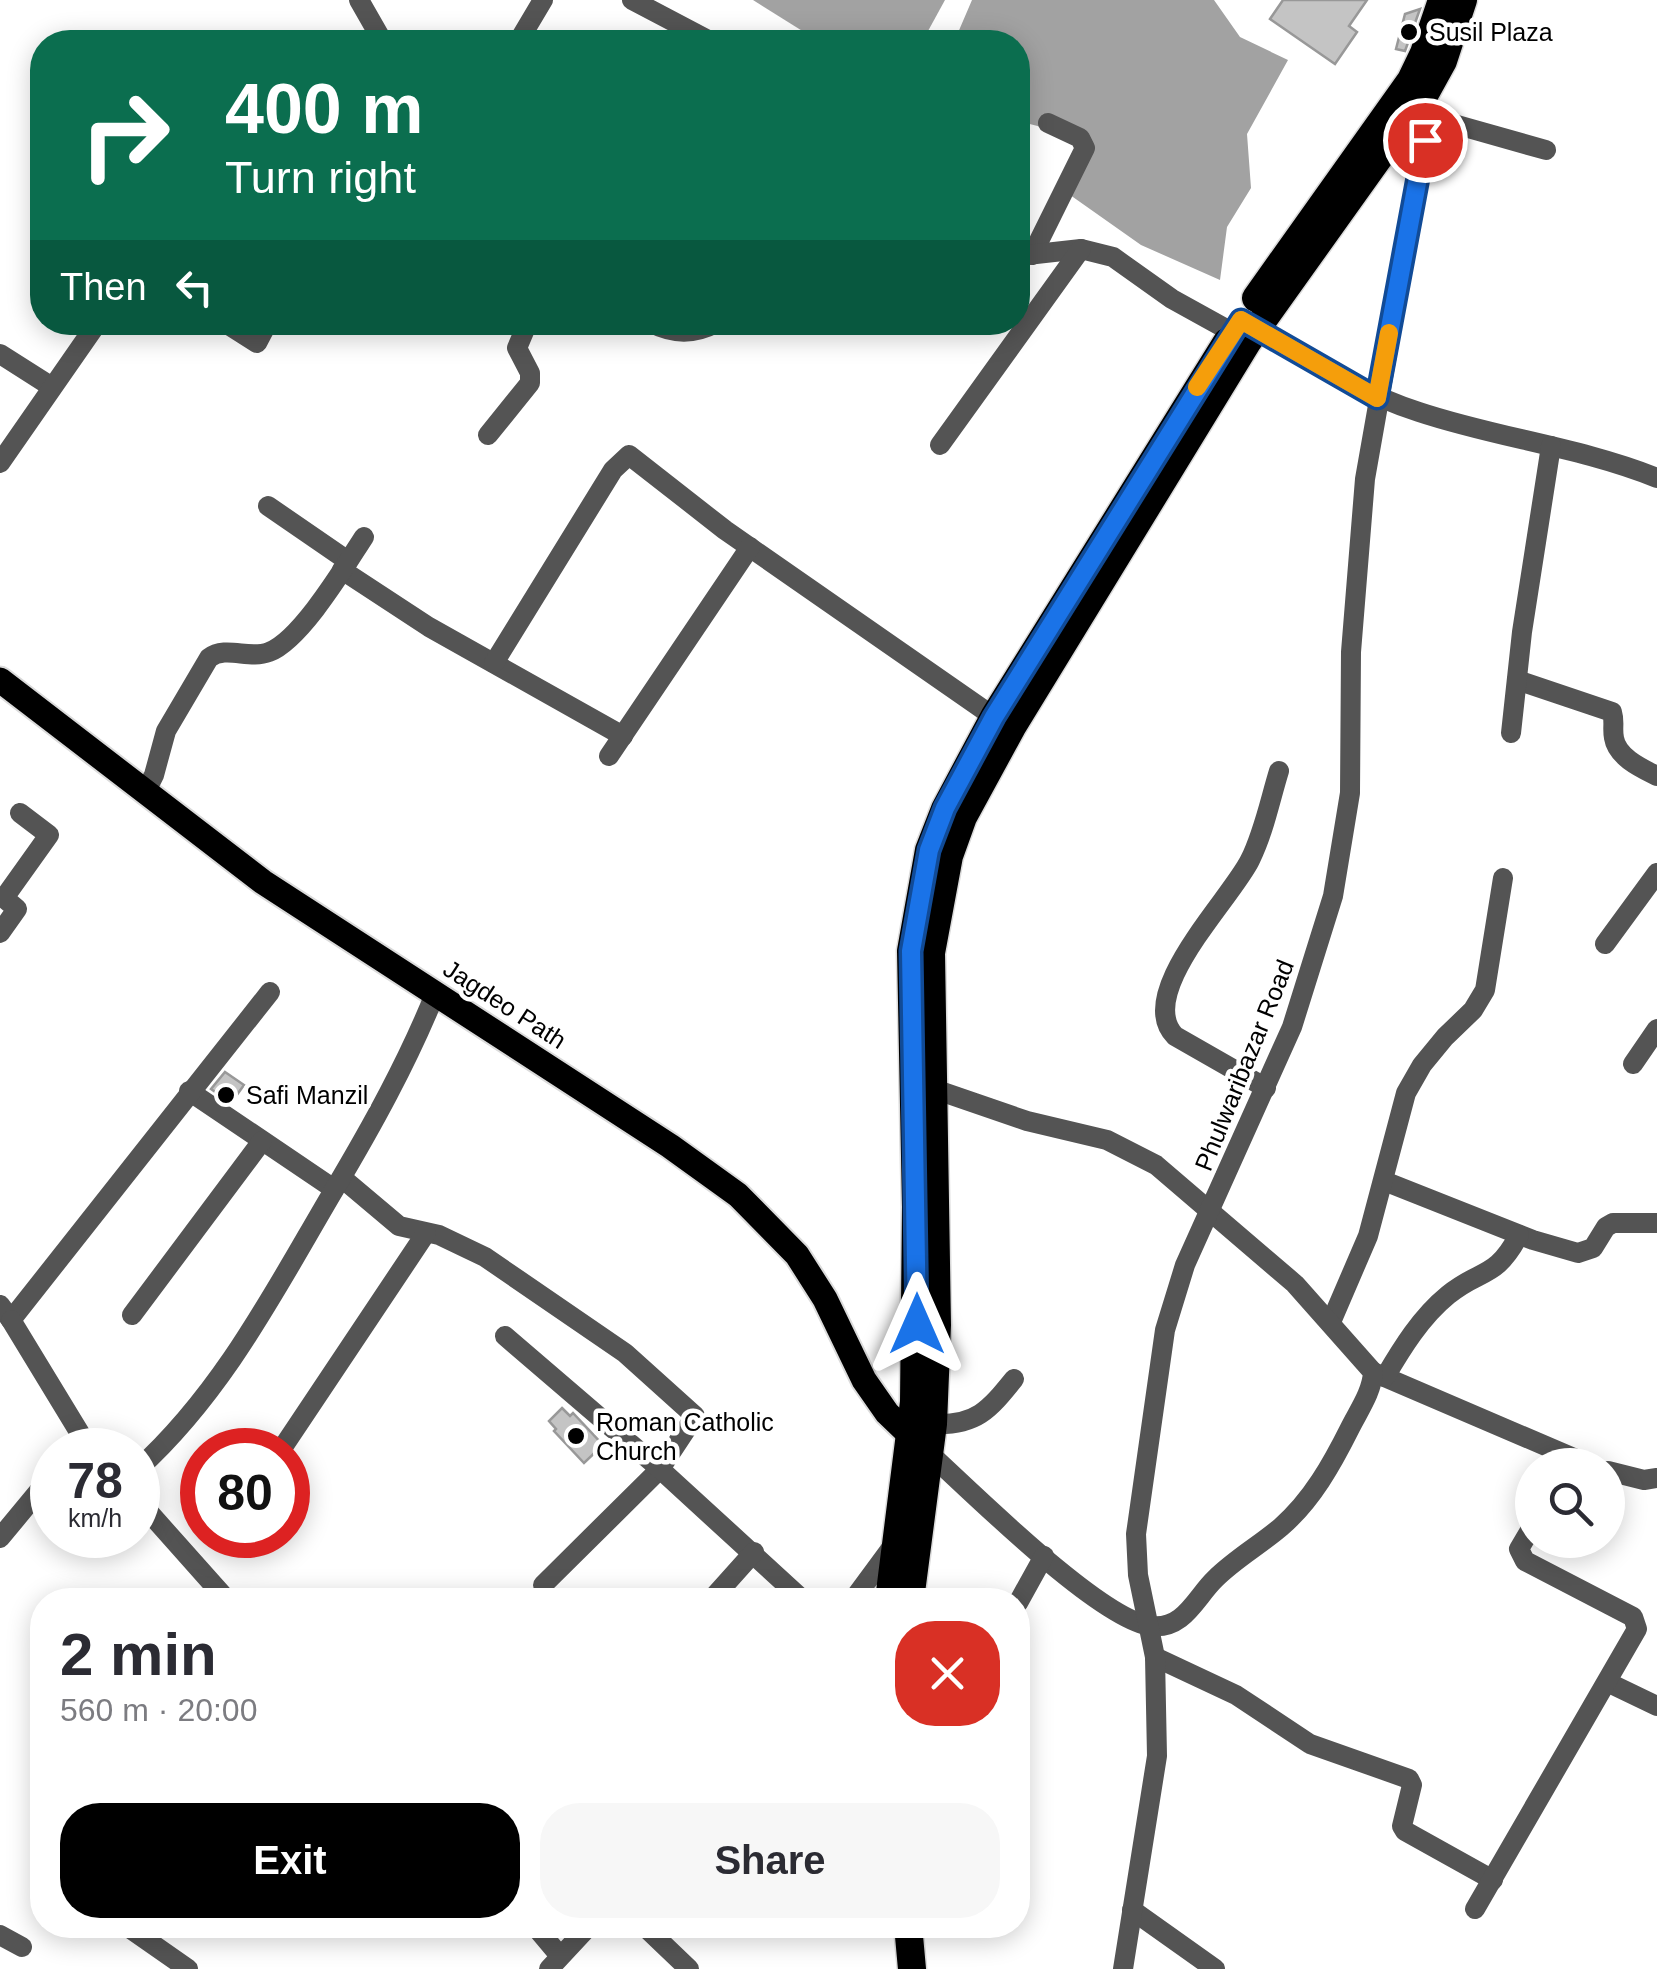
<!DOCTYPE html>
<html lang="en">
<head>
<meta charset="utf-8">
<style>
  body { margin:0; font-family:Helvetica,sans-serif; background:#f7f7f7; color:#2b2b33; height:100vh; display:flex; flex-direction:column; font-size:38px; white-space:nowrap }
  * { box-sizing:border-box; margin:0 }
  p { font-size:32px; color:#7c7c81 }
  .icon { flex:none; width:55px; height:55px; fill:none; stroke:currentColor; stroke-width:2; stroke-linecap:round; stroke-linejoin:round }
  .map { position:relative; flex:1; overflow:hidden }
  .sheet { position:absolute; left:30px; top:1588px; width:1000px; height:350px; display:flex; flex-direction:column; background:#fff; border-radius:40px; box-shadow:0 5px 25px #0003 }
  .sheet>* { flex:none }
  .hud { position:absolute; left:30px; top:30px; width:1000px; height:305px; border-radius:40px; box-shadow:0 5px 25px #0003; background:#0b6e4f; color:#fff; overflow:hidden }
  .controls { position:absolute; left:1515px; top:1448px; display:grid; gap:20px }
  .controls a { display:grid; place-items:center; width:110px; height:110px; border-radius:50%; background:#fff; box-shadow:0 5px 25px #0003; font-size:50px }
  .speed { position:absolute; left:30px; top:1428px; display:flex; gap:20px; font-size:50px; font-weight:700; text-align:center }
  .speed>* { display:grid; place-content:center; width:130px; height:130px; border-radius:50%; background:#fff; box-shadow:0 5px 25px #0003; line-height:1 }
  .speed small { font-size:25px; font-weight:400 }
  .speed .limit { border:15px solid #d22; background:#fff; color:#111 }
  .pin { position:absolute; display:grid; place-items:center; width:85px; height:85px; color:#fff; margin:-42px; border:5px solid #fff; border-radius:50%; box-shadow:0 2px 10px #0007 }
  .me { position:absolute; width:110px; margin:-55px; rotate:0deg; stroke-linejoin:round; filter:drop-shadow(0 0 8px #0008) }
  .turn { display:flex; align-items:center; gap:35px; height:210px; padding:0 30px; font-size:45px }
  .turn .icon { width:130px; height:130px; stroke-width:2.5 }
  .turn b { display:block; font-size:70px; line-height:85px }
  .then { display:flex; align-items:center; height:95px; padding:0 30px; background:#0003; gap:20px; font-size:38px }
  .round { display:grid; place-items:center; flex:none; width:105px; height:105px; border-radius:40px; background:#f7f7f7 }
  .summary { display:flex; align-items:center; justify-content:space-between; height:170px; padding:0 30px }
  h1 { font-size:60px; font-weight:700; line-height:75px }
  .primary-button { display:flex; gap:20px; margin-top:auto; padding:20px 30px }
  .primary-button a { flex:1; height:115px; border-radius:40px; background:#000; color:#fff; font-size:40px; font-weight:700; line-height:115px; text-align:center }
  .primary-button a+a { background:#f7f7f7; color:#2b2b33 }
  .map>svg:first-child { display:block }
</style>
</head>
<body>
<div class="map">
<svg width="1657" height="1969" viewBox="0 0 1657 1969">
  <rect width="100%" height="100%" fill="#fff"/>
  <!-- water -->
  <g fill="#a2a2a2">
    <path d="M753 0H945L922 42H820Z"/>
    <path d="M972 0H1214L1240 37 1288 60 1247 134 1251 188 1227 227 1220 280 1141 245 1063 190 1085 148 1057 131 1018 121V42H954Z"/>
  </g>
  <!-- building -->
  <g fill="#c4c4c4" stroke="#989898" stroke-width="2.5">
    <path d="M1283 0H1367L1349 26 1357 32 1335 64 1270 19Z"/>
    <path d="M1420 9 1405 51 1396 49 1405 14Z"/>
    <path d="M225 1072 244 1085 231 1103 211 1089Z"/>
    <path d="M562 1408 570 1416 573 1413 603 1445 584 1463 554 1431 556 1429 549 1421Z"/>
  </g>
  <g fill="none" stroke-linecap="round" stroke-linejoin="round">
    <defs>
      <path id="major" d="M0 680 263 882 670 1146 738 1195 797 1255 825 1299 864 1380 887 1413 912 1437"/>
      <g id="highway">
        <path d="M1256 298 1411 80 1424 53 1442 0"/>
        <path d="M889 1600 914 1402 916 1207 911 951 929 850 945 809 994 717 1227 342"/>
        <path d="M910 1600 933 1424 937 1325 931 953 949 856 963 817 1012 727 1248 341 1427 90 1443 61 1463 0"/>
        <path d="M908 1925 912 1969"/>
      </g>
    </defs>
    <!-- major casing -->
    <use href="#major" stroke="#dbdbdb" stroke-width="29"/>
    <!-- highway casing -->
    <use href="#highway" stroke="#dbdbdb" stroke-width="31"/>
    <!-- minor -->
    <g stroke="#545454" stroke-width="20">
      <path d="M359 0 383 42"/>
      <path d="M632 0 712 42"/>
      <path d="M518 42 543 0"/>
      <path d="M1429 117 1546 150"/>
      <path d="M1032 255 1085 148 1080 138 1048 123"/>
      <path d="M1018 256 1081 249 1113 257 1172 299 1248 341"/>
      <path d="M1241 320C1300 354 1354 391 1419 412 1497 438 1580 447 1657 478"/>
      <path d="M224 322 257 343 268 322"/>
      <path d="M649 322C674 335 694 335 718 322"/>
      <path d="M0 354 52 387"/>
      <path d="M488 435 530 383V373L517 348 528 322"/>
      <path d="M940 445 1081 249"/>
      <path d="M0 463 98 322"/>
      <path d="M268 506 348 561"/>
      <path d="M342 570 429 627 623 736"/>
      <path d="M494 663 613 470 629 455 725 530 994 717"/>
      <path d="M1517 680 1612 712C1615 722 1612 728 1614 738 1617 757 1641 768 1657 776"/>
      <path d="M1511 733 1522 632 1551 446"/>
      <path d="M609 756 750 547"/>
      <path d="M146 791 154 775 166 731 209 658C226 645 249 660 269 652 301 640 345 566 364 537"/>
      <path d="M0 933 17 909 4 898 49 835 20 813"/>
      <path d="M1605 944 1657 873"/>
      <path d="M1633 1064 1657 1029"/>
      <path d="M1266 1088 1175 1036C1134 994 1231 899 1250 860 1264 832 1270 800 1279 771"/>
      <path d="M189 1091 334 1189"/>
      <path d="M342 1178 399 1226 439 1235 485 1257 625 1353 695 1416 660 1469 543 1585"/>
      <path d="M1384 1181 1533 1240 1578 1253 1593 1248 1606 1227 1613 1223H1657"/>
      <path d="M0 1305 11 1320 270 992"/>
      <path d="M132 1315 262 1141"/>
      <path d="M11 1320 84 1440 74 1450"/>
      <path d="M1331 1322 1368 1236 1406 1093 1422 1065 1445 1037 1473 1010 1485 990 1503 878"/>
      <path d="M505 1336 660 1469 803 1600"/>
      <path d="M1373 1372 1590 1465"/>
      <path d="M1385 1377C1402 1348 1421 1317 1448 1295 1481 1268 1495 1280 1519 1235"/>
      <path d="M933 1424C976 1426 989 1410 1014 1379"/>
      <path d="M281 1450 426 1233"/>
      <path d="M930 1454C973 1493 1100 1620 1151 1626 1184 1630 1196 1597 1215 1579 1235 1559 1260 1545 1281 1527 1312 1500 1332 1464 1350 1428 1359 1410 1372 1392 1373 1372L1295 1284 1156 1165 1107 1140 1027 1121 934 1089"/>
      <path d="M138 1469C224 1391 276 1288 334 1190 372 1126 407 1063 435 994"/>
      <path d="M1608 1471 1644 1480 1657 1478"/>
      <path d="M138 1500 227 1600"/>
      <path d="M0 1538 52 1475"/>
      <path d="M711 1600 754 1552"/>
      <path d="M853 1600 895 1543"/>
      <path d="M1018 1603 1044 1556"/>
      <path d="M1155 1657 1236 1695 1310 1744 1409 1779 1412 1785 1402 1826 1405 1831 1493 1880"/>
      <path d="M1607 1682 1657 1706"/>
      <path d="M1475 1909 1637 1629 1633 1617 1525 1561 1519 1549 1532 1527"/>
      <path d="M1132 1910 1215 1969"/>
      <path d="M125 1925 188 1969"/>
      <path d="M534 1925 560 1956"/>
      <path d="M643 1925 689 1969"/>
      <path d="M0 1935 22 1947"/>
      <path d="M549 1969 590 1925"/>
      <path d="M1123 1969 1157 1756 1155 1657 1138 1575 1136 1534 1165 1330 1185 1265 1292 1027 1333 896 1350 793 1351 652 1365 479 1429 117 1427 88"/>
    </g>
    <!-- major -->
    <use href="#major" stroke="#000" stroke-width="25"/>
    <!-- highway -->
    <use href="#highway" stroke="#000" stroke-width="28"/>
  </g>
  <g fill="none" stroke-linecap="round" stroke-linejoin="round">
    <defs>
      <path id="route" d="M917 1324 911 951 929 850 945 808 994 717 1241 320 1377 398 1425 140"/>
    </defs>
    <!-- route casing -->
    <use href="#route" stroke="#114b97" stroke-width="25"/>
    <!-- route -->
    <use href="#route" stroke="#1a73e8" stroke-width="18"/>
    <!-- slow -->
    <path stroke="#f59e0b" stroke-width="18" d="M1197 387 1241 320 1377 398 1389 333"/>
  </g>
  <!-- markers -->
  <g fill="#000" stroke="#fff" stroke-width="4">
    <circle cx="1409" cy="32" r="10"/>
    <circle cx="226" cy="1095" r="10"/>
    <circle cx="576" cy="1436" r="10"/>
  </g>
  <g text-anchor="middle" stroke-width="9" stroke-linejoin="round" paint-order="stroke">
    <!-- poi labels -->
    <g font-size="25" fill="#000" stroke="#fff" text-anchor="start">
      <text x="1429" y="41">Susil Plaza</text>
      <text x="246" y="1104">Safi Manzil</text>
      <text x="596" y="1431">Roman Catholic<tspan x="596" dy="29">Church</tspan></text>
    </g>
    <!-- street labels -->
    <g font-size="25" fill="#000" stroke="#fff">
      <text transform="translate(505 1004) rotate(33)" y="9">Jagdeo Path</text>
      <text transform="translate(1244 1065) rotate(-68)" y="9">Phulwaribazar Road</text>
    </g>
  </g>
</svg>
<div class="controls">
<a><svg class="icon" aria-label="search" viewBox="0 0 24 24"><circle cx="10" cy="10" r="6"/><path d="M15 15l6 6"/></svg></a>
</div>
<div class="speed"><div>78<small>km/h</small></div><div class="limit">80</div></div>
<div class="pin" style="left:1425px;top:140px;background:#d93025"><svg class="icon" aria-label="arrive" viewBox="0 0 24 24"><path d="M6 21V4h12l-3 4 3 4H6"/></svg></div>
<svg class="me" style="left:917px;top:1324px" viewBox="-20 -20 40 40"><path d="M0-17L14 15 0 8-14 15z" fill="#1a73e8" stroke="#fff" stroke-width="4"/></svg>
<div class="hud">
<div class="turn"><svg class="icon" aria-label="right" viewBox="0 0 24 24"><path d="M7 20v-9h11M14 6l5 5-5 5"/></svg><div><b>400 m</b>Turn right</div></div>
<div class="then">Then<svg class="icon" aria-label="left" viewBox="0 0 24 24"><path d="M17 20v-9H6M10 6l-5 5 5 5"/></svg></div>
</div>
<section class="sheet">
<div class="summary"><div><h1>2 min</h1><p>560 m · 20:00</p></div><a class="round" style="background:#d93025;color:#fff"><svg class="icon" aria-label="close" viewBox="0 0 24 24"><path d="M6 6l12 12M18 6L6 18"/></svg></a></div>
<div class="primary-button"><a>Exit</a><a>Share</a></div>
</section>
</div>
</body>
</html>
